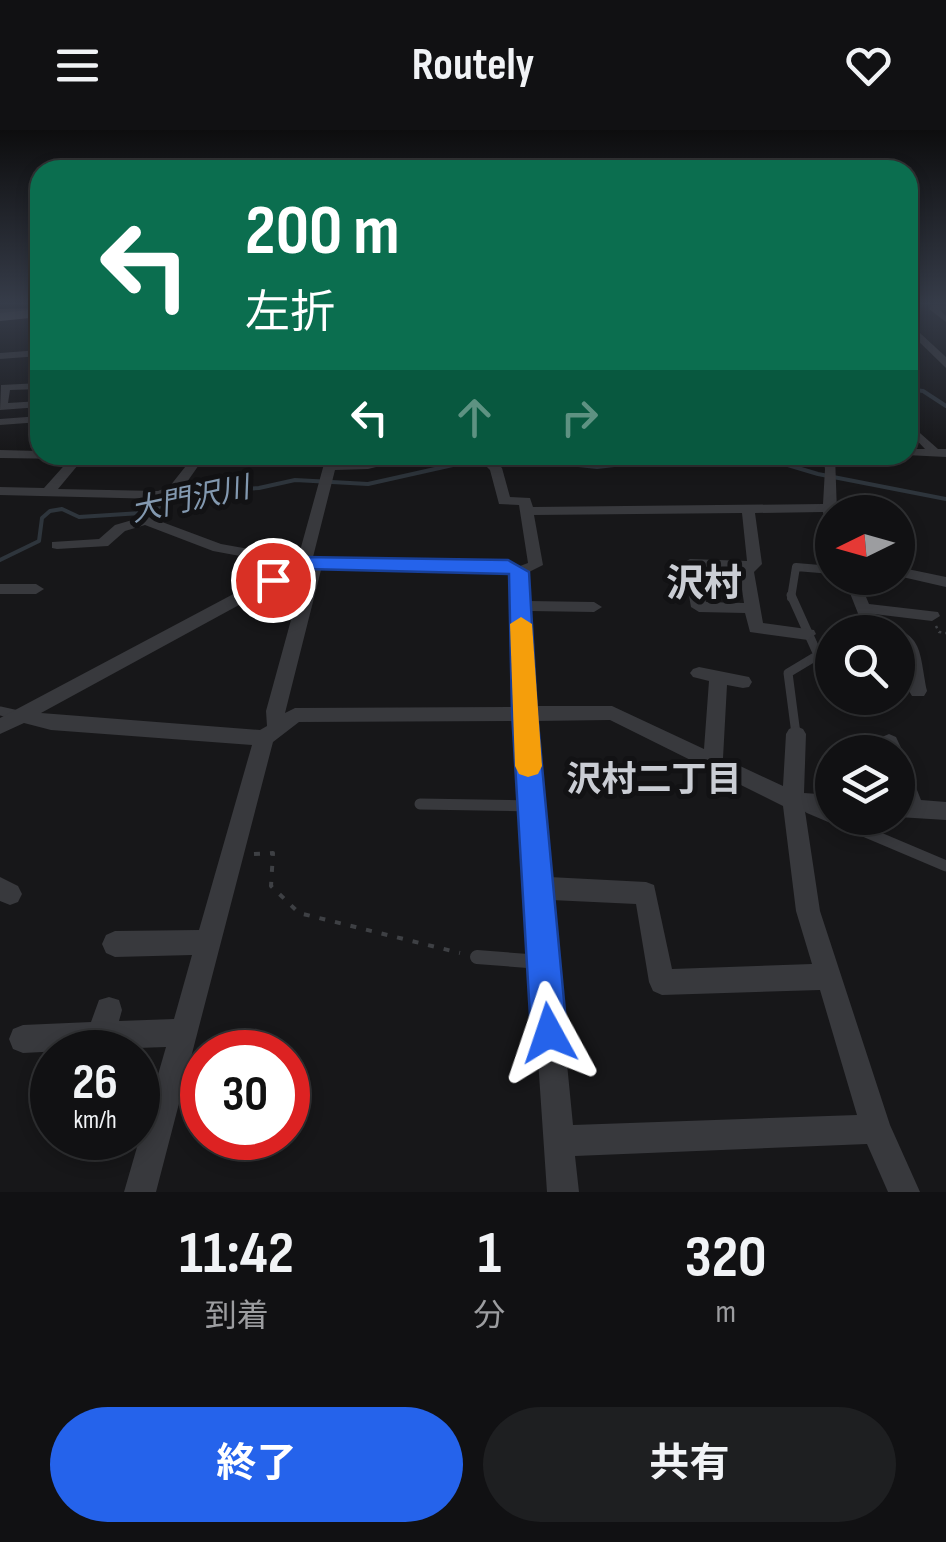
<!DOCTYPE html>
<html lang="ja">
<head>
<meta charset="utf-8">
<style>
  body { margin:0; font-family:"Sofia Sans Condensed","Noto Sans JP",sans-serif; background:#1e1f21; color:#f1f3f6; height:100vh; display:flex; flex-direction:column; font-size:38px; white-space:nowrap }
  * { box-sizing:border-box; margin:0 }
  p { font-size:32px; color:#9c9da0 }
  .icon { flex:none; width:55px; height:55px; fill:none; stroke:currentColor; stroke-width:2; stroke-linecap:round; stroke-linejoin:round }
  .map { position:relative; height:1062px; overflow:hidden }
  .panel { display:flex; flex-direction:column; background:#111113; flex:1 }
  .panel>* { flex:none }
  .banner { position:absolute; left:30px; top:30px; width:888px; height:305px; border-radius:30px; box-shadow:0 5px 15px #0003,0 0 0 2px #303133; background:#0b6e4f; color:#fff; overflow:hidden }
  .needle { width:65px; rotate:265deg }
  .buttons { position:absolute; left:815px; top:365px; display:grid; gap:20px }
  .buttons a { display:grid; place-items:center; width:100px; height:100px; border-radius:50%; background:#111113; box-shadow:0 5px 15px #0003,0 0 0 2px #303133; font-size:50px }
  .speed { position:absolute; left:30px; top:900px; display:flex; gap:20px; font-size:50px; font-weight:700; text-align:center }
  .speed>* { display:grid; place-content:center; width:130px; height:130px; border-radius:50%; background:#111113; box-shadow:0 5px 15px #0003,0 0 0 2px #303133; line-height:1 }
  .speed small { font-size:25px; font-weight:400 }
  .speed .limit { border:15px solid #d22; background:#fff; color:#111 }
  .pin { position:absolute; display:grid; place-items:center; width:85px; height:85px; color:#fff; margin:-42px; border:5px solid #fff; border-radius:50%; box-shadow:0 2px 10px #0007 }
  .me { position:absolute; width:110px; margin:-55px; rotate:355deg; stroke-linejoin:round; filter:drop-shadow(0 0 8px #0008) }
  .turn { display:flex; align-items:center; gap:35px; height:210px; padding:0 50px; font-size:45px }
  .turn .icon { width:130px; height:130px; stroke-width:2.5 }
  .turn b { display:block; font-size:70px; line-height:85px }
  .lanes { display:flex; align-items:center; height:95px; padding:0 50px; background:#0003; justify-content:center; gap:50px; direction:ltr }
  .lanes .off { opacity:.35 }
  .eta { display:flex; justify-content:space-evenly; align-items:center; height:170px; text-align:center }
  .eta b { font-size:60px; font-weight:700; line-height:70px }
  .primary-button { display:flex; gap:20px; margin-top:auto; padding:20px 50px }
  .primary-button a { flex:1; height:115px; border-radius:60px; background:#2563eb; color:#fff; font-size:40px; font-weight:700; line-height:115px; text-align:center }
  .primary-button a+a { background:#1e1f21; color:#f1f3f6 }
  header { display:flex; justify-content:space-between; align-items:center; height:130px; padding:0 50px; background:#111113; font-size:45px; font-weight:700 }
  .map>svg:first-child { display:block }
</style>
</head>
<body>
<header><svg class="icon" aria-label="menu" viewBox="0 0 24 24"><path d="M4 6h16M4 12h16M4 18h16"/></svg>Routely<svg class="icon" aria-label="heart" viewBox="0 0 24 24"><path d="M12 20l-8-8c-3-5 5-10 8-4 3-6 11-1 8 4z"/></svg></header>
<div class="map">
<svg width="946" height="1062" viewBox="0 0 946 1062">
  <rect width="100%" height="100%" fill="#171719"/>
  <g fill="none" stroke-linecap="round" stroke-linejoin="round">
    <!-- stream -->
    <g stroke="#2e353c" stroke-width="4">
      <path d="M908 259 923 261 946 276"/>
      <path d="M754 325 818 344 946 369"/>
      <path d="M0 430 39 411 42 388 50 381 62 379 79 387 141 383 206 361 259 358 295 350 368 354 493 326 597 337 702 325"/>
    </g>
    <!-- path-far1 -->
    <path stroke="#3e4044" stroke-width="2.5" stroke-dasharray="2.5 4" stroke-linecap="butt" d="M936 496 939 502 946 503"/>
    <!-- path -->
    <path stroke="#3e4044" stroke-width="4" stroke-dasharray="6 10" stroke-linecap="butt" d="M254 724 273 723 271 756 299 783 460 823"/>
    <!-- service-far3 -->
    <path stroke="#38393d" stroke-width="8" d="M791 468 796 437 832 440"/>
    <!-- service-far2 -->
    <g stroke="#38393d" stroke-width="9">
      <path d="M791 465 818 525 788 543 796 604"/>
      <path d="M0 581 18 585"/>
    </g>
    <!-- service-far1 -->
    <g stroke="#38393d" stroke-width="11">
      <path d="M420 674 532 676"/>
      <path d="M809 678 946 736"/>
    </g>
    <!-- service -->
    <path stroke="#38393d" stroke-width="14" d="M477 827 541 832"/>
    <!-- minor -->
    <g fill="#38393d" fill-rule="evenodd">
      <path d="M932 175 946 176V180H940L946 186V192L929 179Z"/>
      <path d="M908 206 926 210 922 213 908 212Z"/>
      <path d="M40 220V226L0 229V223Z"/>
      <path d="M40 253V259L10 260 8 273 40 271V277L0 280 1 255Z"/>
      <path d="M40 286V292L0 295V289Z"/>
      <path d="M912 296 938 319H946V327L906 325 908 319H925L908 301V297Z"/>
      <path d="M0 320 40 321V325L326 327 339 325 337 332 425 325 368 339 335 340 312 431 508 432 520 436 528 433 519 375 499 374 490 340 483 333 481 325H493L495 331 502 338 510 367 530 368 533 377 823 374 825 339 823 325H835L837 382H832V396L825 392 823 382 755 383 762 434 754 442 763 493 814 500 816 504 808 510 750 502 745 483 699 482 691 477 683 433 690 429 747 431 742 383 534 385 543 435 527 443 528 471 594 472 602 477 594 482 529 481 533 576H612L704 619 709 551 693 547 690 543 693 539 699 537 749 547 752 552 749 557 743 558 727 555 723 628 783 656 786 604 789 599 796 596 803 599 806 604 804 663 832 665V683L805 681 820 781 890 995 920 1062H888L867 1014 575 1026 579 1062H547L515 591 299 592 273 612 156 1062H124L166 917 109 919 108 922H80L81 920 23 923 13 919 9 909 13 899 23 895 91 892 99 870 109 867 119 870 122 880 119 891 174 889 192 825 115 827 106 823 102 814 106 805 115 801 199 800 252 615 51 600 24 593 0 604V588L288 435 213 421 145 395 125 401 108 416 57 419 52 418V412L99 409 115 395 146 386 221 414 298 428 324 334 201 332 180 362 160 369 0 365V357L44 358 70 329 0 328ZM83 329 189 332 170 356 158 361 58 359ZM698 438 739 440 744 473 706 472ZM305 439 266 581 267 596 260 600 41 583ZM321 440H506L512 443 514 577 295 578 285 583ZM610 590 783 676 796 781 812 834 672 839 654 755 646 752 549 747 534 591ZM551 770 636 774 649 852 653 861 662 865 820 860 857 985 573 995Z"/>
      <path d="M898 437 946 447V457L898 446Z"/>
      <path d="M844 448H858L869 474 938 482 940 486 932 491 874 484 876 489C924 507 918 514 927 561L924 566H912L909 561 898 502H880L863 496Z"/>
      <path d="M0 454H36L44 459 36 464H0Z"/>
      <path d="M889 604 896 607 903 622 899 628 905 630 921 670 946 672V690L898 687V622H883L879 612 882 607Z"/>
      <path d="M0 747 18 756 22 764 18 772 10 775 0 771Z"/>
    </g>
    <!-- tertiary -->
    <path fill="#38393d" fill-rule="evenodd" d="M908 192 946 227V238L908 201Z"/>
    <!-- secondary -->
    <path fill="#46484d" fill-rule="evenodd" d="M40 178V184L0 185V179Z"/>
    <!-- trunk -->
    <path fill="#5c5e65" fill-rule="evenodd" d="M40 179V187L0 191V183Z"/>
  </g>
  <!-- wall -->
  <path fill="#333337" d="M0 172H40V175L0 174Z"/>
  <!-- sky -->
  <linearGradient id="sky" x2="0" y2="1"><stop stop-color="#0d0d0e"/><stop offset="0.54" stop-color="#363c49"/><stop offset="1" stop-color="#363c49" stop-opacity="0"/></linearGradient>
  <rect width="946" height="321" fill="url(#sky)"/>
  <!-- route -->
  <path fill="#2563eb" stroke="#184099" stroke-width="2.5" d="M304 427 508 430 529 442 537 582 567 903 562 916 549 921 536 916 531 903 512 582 509 444 308 439 273 456 263 450Z"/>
  <!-- slow -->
  <path fill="#f59e0b" d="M521 487 532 494 542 636 538 644 528 647 519 644 515 636 510 494Z"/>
  <g text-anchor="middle" stroke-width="10" stroke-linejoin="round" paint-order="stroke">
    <!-- far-water labels -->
    <g font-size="30" font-style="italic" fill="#8399b0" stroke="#121214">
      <text transform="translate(190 369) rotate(-12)" y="10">大門沢川</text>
    </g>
    <!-- neighbourhood labels -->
    <g font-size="35" font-weight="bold" fill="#cacdd4" stroke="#121214">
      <text x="654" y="661">沢村二丁目</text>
    </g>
    <!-- quarter labels -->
    <g font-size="38" font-weight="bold" fill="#cacdd4" stroke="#121214">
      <text x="704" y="466">沢村</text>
    </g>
  </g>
</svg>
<div class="buttons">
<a><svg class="needle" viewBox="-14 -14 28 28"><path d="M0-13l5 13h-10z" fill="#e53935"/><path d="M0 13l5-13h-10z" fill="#9c9da0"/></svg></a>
<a><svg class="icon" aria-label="search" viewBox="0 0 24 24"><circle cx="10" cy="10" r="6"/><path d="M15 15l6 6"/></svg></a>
<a><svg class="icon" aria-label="layers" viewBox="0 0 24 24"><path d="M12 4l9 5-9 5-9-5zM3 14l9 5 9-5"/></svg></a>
</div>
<div class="speed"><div>26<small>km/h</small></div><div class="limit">30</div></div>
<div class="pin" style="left:273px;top:450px;background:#d93025"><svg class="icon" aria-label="arrive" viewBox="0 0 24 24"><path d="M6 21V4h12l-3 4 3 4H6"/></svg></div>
<svg class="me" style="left:549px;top:903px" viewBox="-20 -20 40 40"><path d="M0-17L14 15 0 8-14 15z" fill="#2563eb" stroke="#fff" stroke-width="4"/></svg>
<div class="banner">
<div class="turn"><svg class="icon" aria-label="left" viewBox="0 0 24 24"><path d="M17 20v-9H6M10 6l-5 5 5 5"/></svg><div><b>200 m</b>左折</div></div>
<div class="lanes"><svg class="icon" aria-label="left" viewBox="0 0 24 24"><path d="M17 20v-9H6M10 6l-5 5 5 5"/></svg><svg class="icon off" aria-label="ahead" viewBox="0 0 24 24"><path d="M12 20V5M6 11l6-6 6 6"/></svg><svg class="icon off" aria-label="right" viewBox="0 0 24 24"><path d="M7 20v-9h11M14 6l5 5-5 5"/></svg></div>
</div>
</div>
<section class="panel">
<div class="eta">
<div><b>11:42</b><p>到着</p></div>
<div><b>1</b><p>分</p></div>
<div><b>320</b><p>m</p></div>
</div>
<div class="primary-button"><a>終了</a><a>共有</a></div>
</section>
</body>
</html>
